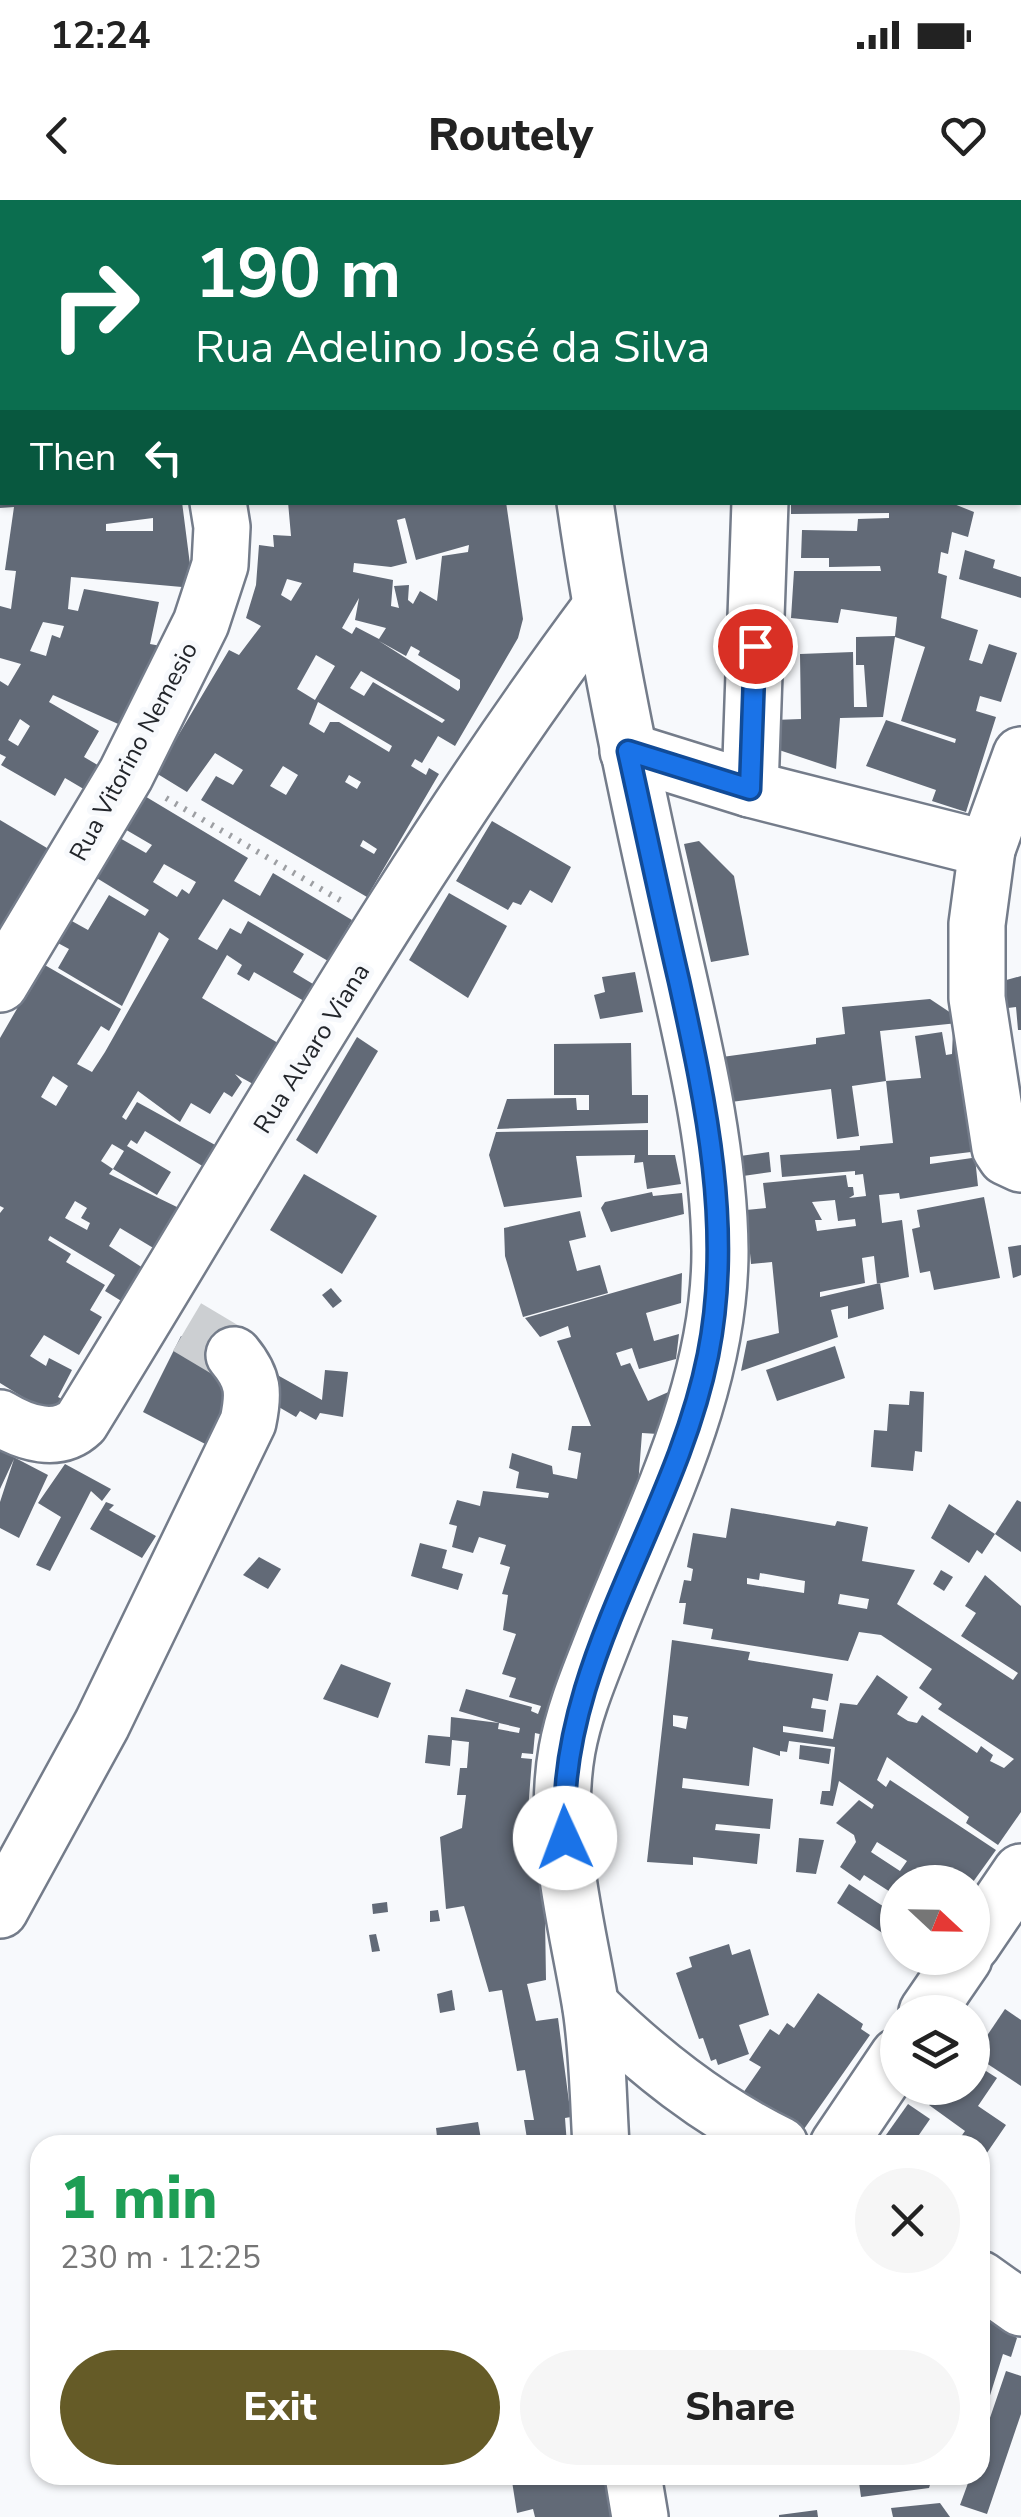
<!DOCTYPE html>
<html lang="en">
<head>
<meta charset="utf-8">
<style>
  body { margin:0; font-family:"Nunito Sans",sans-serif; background:#f6f6f6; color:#222; height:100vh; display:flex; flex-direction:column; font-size:38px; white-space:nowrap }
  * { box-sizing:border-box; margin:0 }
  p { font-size:32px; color:#767676 }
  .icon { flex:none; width:55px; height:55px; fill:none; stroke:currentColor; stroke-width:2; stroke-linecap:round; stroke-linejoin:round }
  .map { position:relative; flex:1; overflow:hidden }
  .drawer { position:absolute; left:30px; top:1935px; width:960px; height:350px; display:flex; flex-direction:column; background:#fff; border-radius:30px; box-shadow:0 2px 8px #0004 }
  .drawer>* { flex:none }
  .hud { position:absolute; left:0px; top:0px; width:1022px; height:305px; box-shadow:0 2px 8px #0004; background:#0b6e4f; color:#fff; overflow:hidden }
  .needle { width:65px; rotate:112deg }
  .fabs { position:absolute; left:880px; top:1665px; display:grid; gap:20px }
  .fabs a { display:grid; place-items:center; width:110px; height:110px; border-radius:50%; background:#fff; box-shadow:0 2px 8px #0004; font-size:50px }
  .pin { position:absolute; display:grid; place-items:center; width:85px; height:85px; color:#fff; margin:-42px; border:5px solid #fff; border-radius:50%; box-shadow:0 2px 10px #0007 }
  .me { position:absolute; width:110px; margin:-55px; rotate:358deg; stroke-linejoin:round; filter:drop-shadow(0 0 8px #0008) }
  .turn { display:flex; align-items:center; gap:35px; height:210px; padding:0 30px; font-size:45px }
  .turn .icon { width:130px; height:130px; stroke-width:2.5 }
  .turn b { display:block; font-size:70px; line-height:85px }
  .then { display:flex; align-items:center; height:95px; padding:0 30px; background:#0003; gap:20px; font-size:38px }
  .round { display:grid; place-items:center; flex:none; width:105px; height:105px; border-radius:52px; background:#f6f6f6 }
  .summary { display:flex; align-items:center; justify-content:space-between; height:170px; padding:0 30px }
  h1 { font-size:60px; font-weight:800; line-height:75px; color:#1e9e55 }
  .button { display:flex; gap:20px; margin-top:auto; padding:20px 30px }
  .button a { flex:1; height:115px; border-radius:60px; background:#655b27; color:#fff; font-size:40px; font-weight:800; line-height:115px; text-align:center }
  .button a+a { background:#f6f6f6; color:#222 }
  .status { display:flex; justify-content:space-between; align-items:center; height:70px; padding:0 50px; background:#fff; direction:ltr }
  .status svg { height:28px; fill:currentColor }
  header { display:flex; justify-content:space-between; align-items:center; height:130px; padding:0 30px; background:#fff; font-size:45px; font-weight:800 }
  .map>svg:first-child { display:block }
</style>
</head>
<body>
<div class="status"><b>12:24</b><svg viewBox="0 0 49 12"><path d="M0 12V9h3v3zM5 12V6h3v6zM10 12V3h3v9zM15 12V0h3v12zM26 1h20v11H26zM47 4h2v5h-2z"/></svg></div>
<header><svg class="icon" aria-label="back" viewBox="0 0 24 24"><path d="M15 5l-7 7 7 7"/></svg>Routely<svg class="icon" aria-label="heart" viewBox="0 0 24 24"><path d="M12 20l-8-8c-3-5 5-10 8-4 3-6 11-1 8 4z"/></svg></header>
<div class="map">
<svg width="1021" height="2317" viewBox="0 0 1021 2317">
  <rect width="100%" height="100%" fill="#f7f9fc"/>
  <!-- building -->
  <g fill="#626a77" fill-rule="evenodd">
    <path d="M0 302H182L193 388 71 377 68 409 78 411 84 389 159 402 150 444 172 448 125 527 53 495 49 502 99 531 84 557 101 567 87 591 65 578 55 596 1 565 6 557 0 554V481L8 486 21 464 0 458V406L11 409 16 371 5 370 14 307 0 308ZM153 318V331H106V324ZM43 422 64 426 60 438 52 435 46 456 30 451ZM20 519 30 526 18 546 8 540Z"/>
    <path d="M288 302H506L523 419 518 438 455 546 438 536 422 563 415 559 411 566 426 575 429 568 439 574 367 697 201 600 216 576 233 585 243 570 215 553 187 592 156 573 229 450 239 455 261 426 246 418 256 385 259 345 274 347 273 335 291 336ZM405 318 416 360 469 345 468 352 442 356 437 401 420 391 413 404 408 400 409 385 394 386 399 408 391 406 393 380 353 372 354 363 391 367 407 363 397 320ZM287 379 302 383 291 401 281 395ZM359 398 355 420 386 428 379 439 356 427 352 434 342 428ZM379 441 406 456 411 446 420 451 418 455 460 480V488L458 491ZM316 455 335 466 315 500 297 489ZM361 471 445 520 442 523 373 482 364 496 350 488ZM318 502 392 546 389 552 339 522H330L324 533 309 524ZM283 566 298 575 286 595 270 586ZM349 575 361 582 357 589 345 582ZM363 640 377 649 374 654 360 646Z"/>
    <path d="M791 302H949L974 312 968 337 952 332 948 354 941 352 938 373 947 376 941 418 978 430 969 460 982 464 989 444 1017 453 1001 502 980 496 976 511 996 517 966 612 932 601 936 590 866 566 886 520 955 543 956 539 901 521 925 447 895 437 883 517 840 518 836 569 773 548 774 520 801 519 800 454 853 452 854 507H867L864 465H856V437L895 436 897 417 841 409 838 423 791 418 794 371H881L880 366 829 367V358H801L802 330 857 331 858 319 889 318V313L791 314Z"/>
    <path d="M965 350 995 360 993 368 1021 377V398L959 379Z"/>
    <path d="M143 595 248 658 234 681 260 696 273 673 352 720 328 761 223 699 198 739 217 750 230 728 241 734 248 721 304 754 293 772 313 784 304 801 254 772 249 781 237 774 242 765 227 755 202 798 278 843 253 884 235 874 242 882 232 897 224 892 210 914 191 903 180 922 138 891 122 917 126 920 137 902 217 946 204 967 145 931 137 944 131 940 127 946 171 972 157 995 113 969 124 951 112 944 101 961 113 969 109 974 179 1008 155 1049 120 1028 109 1046 143 1068 123 1102 105 1091 115 1075 50 1036 48 1040 71 1054 66 1062 105 1085 90 1110 102 1117 79 1155 44 1135 30 1156 46 1166 49 1158 72 1170 58 1197 64 1200 57 1213 42 1209 0 1183V1013L4 1008 0 1006V838L43 764 121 809 109 831 101 826 77 864 92 872 105 852 169 739 159 732 122 806 58 768 69 749 56 742 70 720 88 730 109 695 145 716 149 710 95 677 118 637 146 653 152 645 123 628ZM164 664 196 682 189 694 182 689 177 697 153 682ZM53 876 68 886 56 906 41 897ZM75 1001 87 1008 81 1018 90 1023 87 1030 65 1018Z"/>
    <path d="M0 620 52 651 0 736Z"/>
    <path d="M492 621 571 667 552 703 530 690 521 705 513 702 508 710 456 681Z"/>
    <path d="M699 641 734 676 749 755 711 762 684 644Z"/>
    <path d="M449 693 507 726 468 798 409 760Z"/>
    <path d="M635 772 643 812 600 819 594 795 605 792 602 777Z"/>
    <path d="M1021 776V830H1018L1016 807 992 810V784Z"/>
    <path d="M930 799 957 817 958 823 880 831 886 881 852 886 859 936 837 939 831 889 731 902 722 857 816 844V838L845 834 842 807Z"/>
    <path d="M969 828 989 956 975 958 978 986 900 999 899 993 879 995 882 1023 902 1020 909 1077 877 1084 874 1056 862 1058 865 1083 820 1092V1097L880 1083 884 1109 848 1119V1106L831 1110 838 1137 741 1171 747 1141 779 1133 772 1062 751 1064 746 1010 766 1008 763 983 846 975 848 987H853L854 995 849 998 866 996 863 974 855 975V971L782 977 780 955 860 950V946L893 943 886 881 921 878 915 836 942 832 946 855 952 854 953 830ZM971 952 972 958 930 964V957ZM835 1000 838 1021 855 1019 856 1026 817 1031 815 1020H822L812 1002Z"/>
    <path d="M357 837 378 851 317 954 296 940Z"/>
    <path d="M631 843 632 895H648V923L497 929 507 899 576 898 577 910H589V895H554V844Z"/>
    <path d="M648 930V955H675L681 984 647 989 643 962 634 963 635 955 576 956 582 997 504 1007 489 955 496 932Z"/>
    <path d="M769 952 771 972 743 976 740 956Z"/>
    <path d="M304 974 377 1016 342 1074 270 1030Z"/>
    <path d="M652 992 653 996 682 993 684 1014 611 1032 601 1008 605 1002Z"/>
    <path d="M984 997 1000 1078 934 1090 930 1071 920 1073 912 1029 920 1027 917 1010Z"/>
    <path d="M580 1011 586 1037 569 1041 577 1071 600 1065 608 1093 523 1117 505 1056 504 1028Z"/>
    <path d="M1021 1045V1075L1013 1078 1008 1047Z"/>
    <path d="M682 1073 681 1103 646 1113 654 1141 679 1134 676 1159 639 1169 632 1148 616 1153 621 1166 630 1163 648 1201 673 1190 658 1234 642 1233 638 1286 544 1535 535 1533 533 1554 522 1553 521 1558 532 1559 528 1611 532 1628 519 1626 520 1645 536 1644 545 1717 546 1780 527 1784 536 1821 558 1818 571 1917 565 1918 567 1945H528L524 1920H534L525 1870 517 1871 502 1790 489 1792 464 1706 446 1709 440 1637 462 1628 466 1595H457L460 1568H467L469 1542 452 1540 450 1566 425 1563 428 1535 450 1537 451 1517 499 1523 459 1511 466 1489 532 1507 531 1511 538 1514 541 1506 509 1497 516 1478 502 1474 516 1434 503 1430 508 1395 502 1394 510 1367 500 1364 506 1345 479 1337 473 1353 452 1347 457 1326 449 1324 457 1300 480 1306 483 1291 548 1298 549 1293 516 1288 519 1272 509 1268 512 1253 552 1266 553 1274 577 1279 581 1253 568 1250 572 1226H591L557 1141 571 1137 568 1126 540 1137 525 1118ZM499 1523 520 1528 519 1533 498 1529Z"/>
    <path d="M331 1088 342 1101 333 1108 322 1095Z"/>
    <path d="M181 1136 233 1163 215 1249 143 1212Z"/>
    <path d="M835 1146 845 1178 777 1201 766 1170Z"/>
    <path d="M325 1170 348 1172 343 1217 320 1213 316 1220 300 1211 296 1217 258 1195 272 1172 322 1200Z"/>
    <path d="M910 1191 924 1192 922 1252 915 1251 913 1271 871 1267 874 1230 887 1231 889 1204 909 1205Z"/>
    <path d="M0 1250 48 1275 19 1338 0 1328V1302L14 1259 0 1289Z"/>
    <path d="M65 1264 111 1289 102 1301 91 1291 50 1371 36 1365 61 1317 38 1303Z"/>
    <path d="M1017 1300 1021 1302V1352L995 1334Z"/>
    <path d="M106 1302 114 1305 109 1310 156 1336 142 1358 90 1329Z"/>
    <path d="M949 1304 995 1334 982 1354 977 1350 969 1363 931 1338Z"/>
    <path d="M731 1308 835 1326 837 1321 868 1327 862 1361 915 1370 897 1404 1013 1480 1018 1473 961 1436 976 1413 965 1406 985 1375 1021 1406V1612L998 1645 966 1623 969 1617 887 1557 877 1580 886 1587 890 1580 996 1650 973 1682H898V1697L864 1675 860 1681 840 1667 856 1642 854 1635 836 1623 859 1600 872 1609 874 1605 839 1581 833 1606 820 1604 822 1591H830L835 1547 789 1541 787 1552 780 1551V1556L753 1547 749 1586 683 1578 682 1588 773 1599 770 1629 716 1624 715 1630 760 1634 757 1664 693 1657V1665L647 1662 672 1440 750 1452 748 1460 833 1474 828 1501 813 1498 811 1508 826 1510 823 1532 783 1526V1532L833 1539 840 1503 857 1505 877 1475 908 1497 897 1514 908 1521 917 1523 922 1515 977 1553 981 1546 993 1555 990 1561 1004 1568 1014 1559 938 1509 942 1504 919 1488 932 1469 881 1435 859 1432 848 1461 711 1439 713 1429 683 1424 686 1403H679L684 1380 691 1381 693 1369 687 1367 693 1333 726 1338ZM760 1373 805 1381 804 1393 747 1384V1378L759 1380ZM840 1394 869 1399 867 1409 838 1404ZM673 1515 688 1517 686 1529 673 1526ZM877 1642 907 1661 900 1671 871 1652Z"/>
    <path d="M420 1343 447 1350 442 1368 463 1374 458 1390 411 1376Z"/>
    <path d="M259 1357 281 1369 268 1389 243 1375Z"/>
    <path d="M941 1370 953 1377 944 1391 933 1384Z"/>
    <path d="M341 1464 391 1483 378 1518 323 1499Z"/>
    <path d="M800 1545 831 1549 829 1564 799 1559Z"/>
    <path d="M799 1638 824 1640 816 1674 796 1672Z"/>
    <path d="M849 1684 898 1716 896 1742 837 1703Z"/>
    <path d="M387 1702 388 1712 373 1714 372 1704Z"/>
    <path d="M438 1710 440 1721 430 1722V1711Z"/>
    <path d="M376 1734 380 1751 372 1752 369 1735Z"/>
    <path d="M729 1744 732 1755 750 1749 769 1815 739 1825 749 1854 718 1865 716 1859 711 1861 703 1838 699 1839 676 1773 692 1767 689 1757Z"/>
    <path d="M452 1790 455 1810 440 1813 437 1794Z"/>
    <path d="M818 1793 863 1824 861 1829 870 1835 804 1929 780 1912 776 1917 743 1893 761 1867 749 1860 770 1829 779 1835 787 1823 794 1828Z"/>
    <path d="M1005 1809 1021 1820V1886L974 1855Z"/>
    <path d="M972 1862 997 1878 978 1906 1006 1925 980 1963V1945H955L965 1931 929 1905 941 1888H972Z"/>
    <path d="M908 1904 930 1919 912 1945H901L886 1935Z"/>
    <path d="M478 1922 482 1945H438L436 1928Z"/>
    <path d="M985 2117 1017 2138 1011 2157 1003 2154 981 2224 980 2133Z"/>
    <path d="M1006 2171 1021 2176V2214L987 2314 960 2305 971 2275H980V2247Z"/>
    <path d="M511 2275H603L611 2317H535L533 2309 517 2313Z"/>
    <path d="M858 2275H933L929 2288 861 2297Z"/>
    <path d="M940 2303 950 2317H893L891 2308Z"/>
    <path d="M817 2310 818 2317H779V2315Z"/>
  </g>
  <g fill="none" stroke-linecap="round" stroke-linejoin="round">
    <!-- minor-tunnel -->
    <path stroke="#cccfd2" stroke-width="55" stroke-dasharray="55 28" stroke-linecap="butt" d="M187 1127 234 1155"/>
    <defs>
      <g id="minor">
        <path d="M540 0V2"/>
        <path d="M0 216H2"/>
        <path d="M585 302C605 442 634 580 665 718 689 828 719 938 720 1051 720 1190 653 1312 604 1438 590 1474 574 1511 567 1550 552 1635 576 1719 590 1802 598 1848 598 1898 601 1945"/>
        <path d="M628 551 750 589 987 649 1021 555"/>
        <path d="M750 589 760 302"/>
        <path d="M987 649 977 724V798L1000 948 1006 957 1021 964"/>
        <path d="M0 784 126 574 201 423 220 365 222 327 218 302"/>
        <path d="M0 1218C25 1233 58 1244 81 1222 250 948 408 665 600 408"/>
        <path d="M0 1710 102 1524 248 1222C254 1193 254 1179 234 1155"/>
        <path d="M972 1744 1021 1672"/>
        <path d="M591 1806C649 1862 707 1909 780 1945"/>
        <path d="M927 1812 964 1758"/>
        <path d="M838 1945 898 1856"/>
        <path d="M980 2079 1021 2108"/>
        <path d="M633 2275 640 2317"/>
      </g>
    </defs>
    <!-- minor casing -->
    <use href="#minor" stroke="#747c8a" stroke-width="60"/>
    <!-- path -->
    <path stroke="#9d9fa3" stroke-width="6" stroke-dasharray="2.5 8" stroke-linecap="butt" d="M166 598 345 703"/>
    <!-- minor -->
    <use href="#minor" stroke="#fff" stroke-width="55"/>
  </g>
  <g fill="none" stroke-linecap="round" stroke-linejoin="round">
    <defs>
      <path id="route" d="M565 1638C555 1465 675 1321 708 1155 733 1029 706 904 679 781 661 704 645 628 628 551L750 589 755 446"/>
    </defs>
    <!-- route casing -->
    <use href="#route" stroke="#114b97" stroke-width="25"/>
    <!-- route -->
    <use href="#route" stroke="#1a73e8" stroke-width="18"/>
  </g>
  <g text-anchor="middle" stroke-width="10" stroke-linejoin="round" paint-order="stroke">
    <!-- street labels -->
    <g font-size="25" fill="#22252a" stroke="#f7f9fc">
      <text transform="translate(133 551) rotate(-62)" y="9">Rua Vitorino Nemesio</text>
      <text transform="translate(311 848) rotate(-58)" y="9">Rua Alvaro Viana</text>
    </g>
  </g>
</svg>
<div class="fabs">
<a><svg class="needle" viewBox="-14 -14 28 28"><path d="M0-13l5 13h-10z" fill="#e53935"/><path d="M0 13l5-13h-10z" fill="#767676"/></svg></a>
<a><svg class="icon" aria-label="layers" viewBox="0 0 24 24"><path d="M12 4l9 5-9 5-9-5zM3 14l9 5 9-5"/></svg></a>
</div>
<div class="pin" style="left:755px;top:446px;background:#d93025"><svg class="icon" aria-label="arrive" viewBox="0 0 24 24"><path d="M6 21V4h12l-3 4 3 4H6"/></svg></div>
<svg class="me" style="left:565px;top:1638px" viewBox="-20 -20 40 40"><circle r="19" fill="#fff"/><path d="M0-13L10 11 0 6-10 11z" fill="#1a73e8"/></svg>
<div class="hud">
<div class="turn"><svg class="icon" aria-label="right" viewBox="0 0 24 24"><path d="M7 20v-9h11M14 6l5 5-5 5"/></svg><div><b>190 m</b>Rua Adelino José da Silva</div></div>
<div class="then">Then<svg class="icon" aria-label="left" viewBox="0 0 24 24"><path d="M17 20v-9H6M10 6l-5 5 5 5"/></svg></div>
</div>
<section class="drawer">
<div class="summary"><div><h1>1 min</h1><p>230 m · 12:25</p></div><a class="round"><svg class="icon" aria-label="close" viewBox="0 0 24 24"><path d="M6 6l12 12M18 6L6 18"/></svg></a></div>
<div class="button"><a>Exit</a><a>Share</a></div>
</section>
</div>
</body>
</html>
